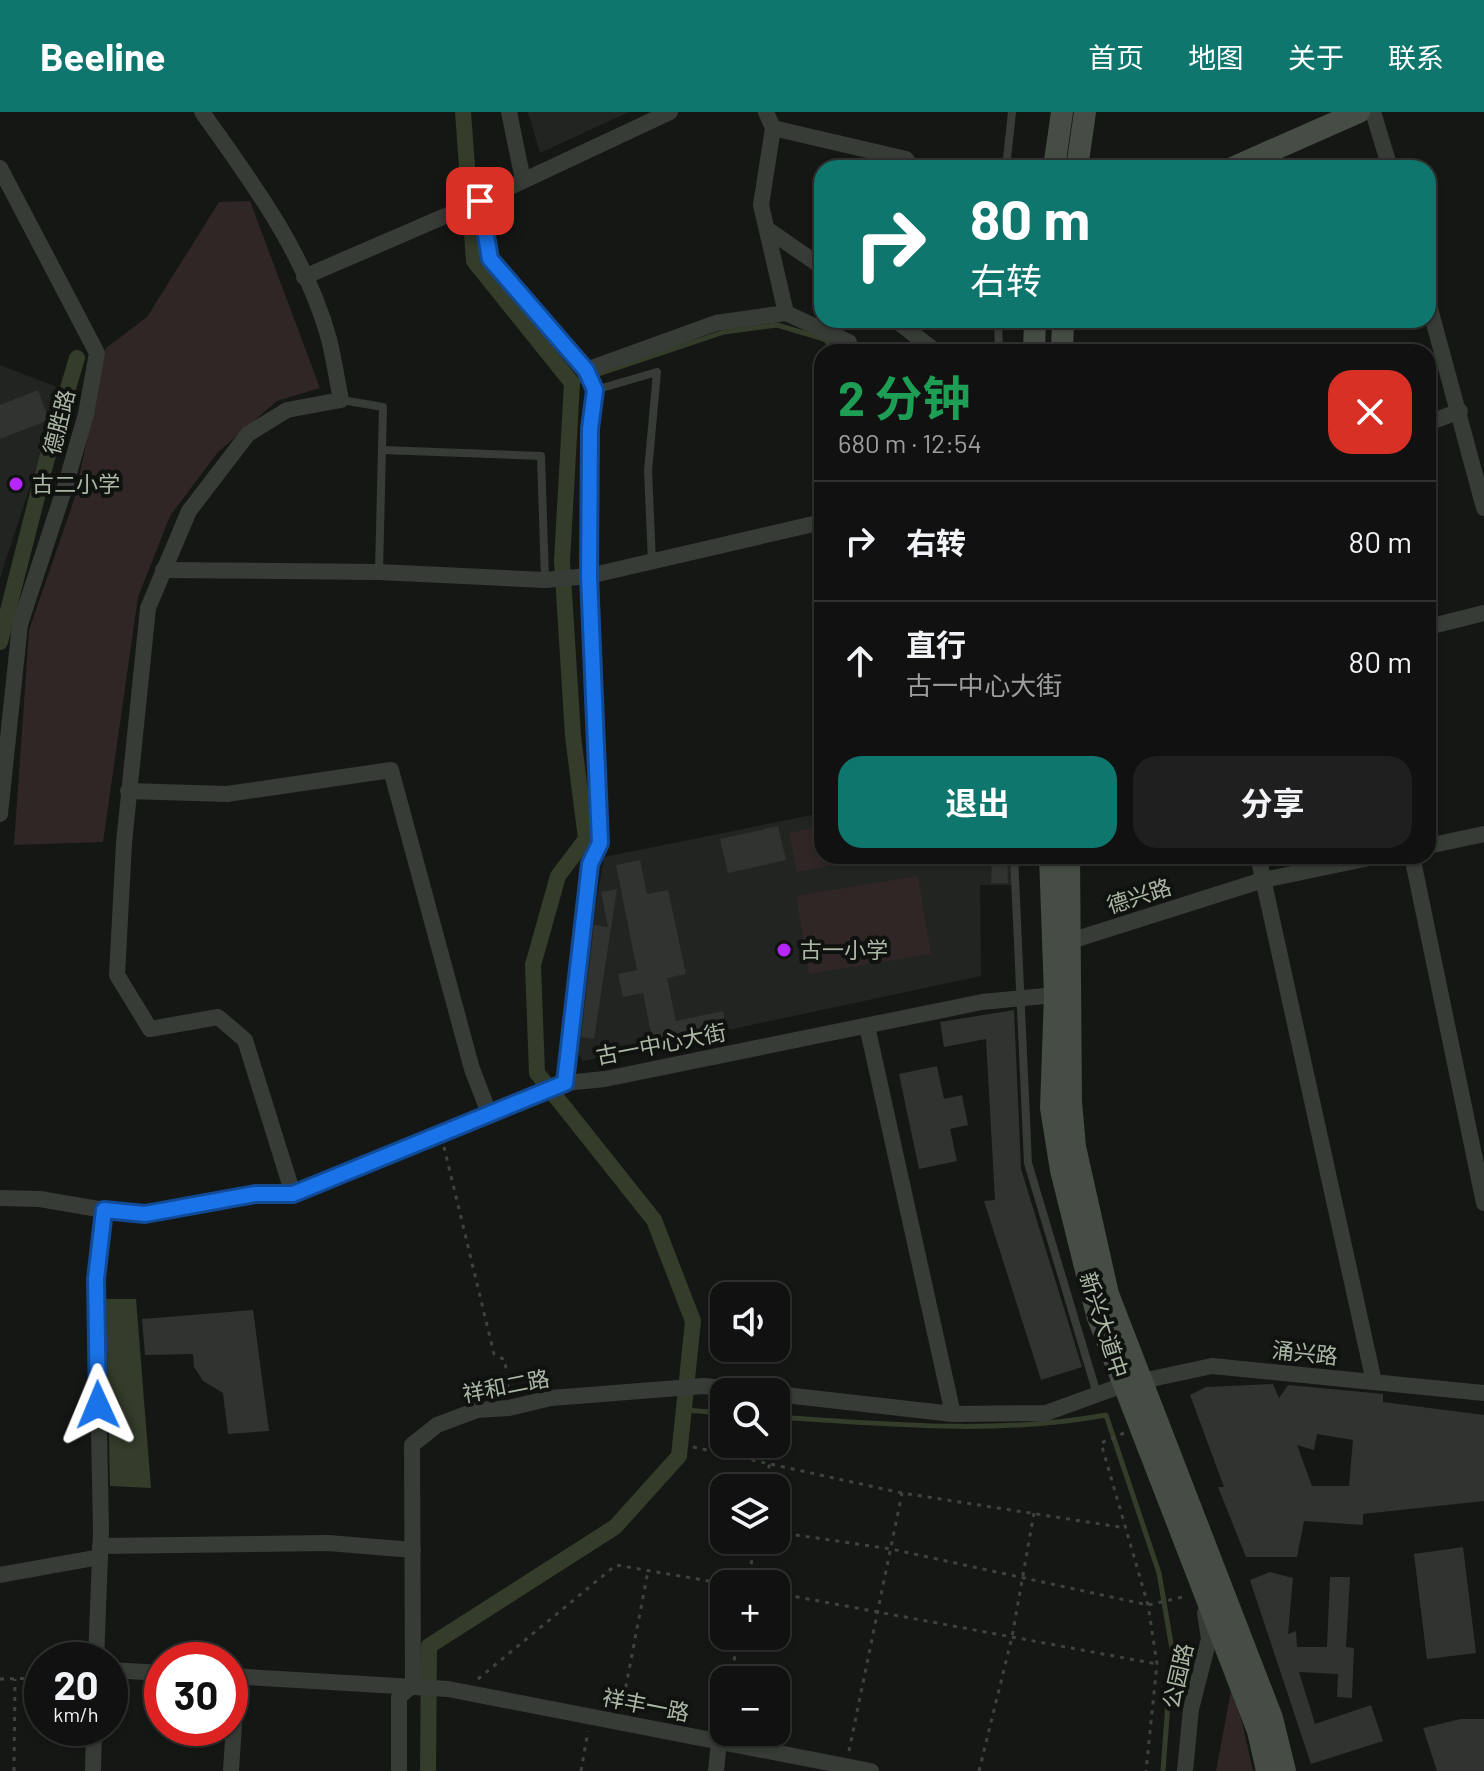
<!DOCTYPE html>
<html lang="zh">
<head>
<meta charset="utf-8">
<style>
  body { margin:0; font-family:Barlow,"Noto Sans SC",sans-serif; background:#1e1f1e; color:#f1f3f6; height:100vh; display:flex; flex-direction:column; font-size:30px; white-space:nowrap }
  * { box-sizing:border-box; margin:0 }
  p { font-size:26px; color:#9c9d9f }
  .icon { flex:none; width:44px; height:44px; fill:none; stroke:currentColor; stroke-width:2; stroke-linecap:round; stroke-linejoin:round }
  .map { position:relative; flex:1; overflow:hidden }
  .side { position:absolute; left:814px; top:232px; width:622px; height:520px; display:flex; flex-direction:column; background:#101110; border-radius:24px; box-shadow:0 2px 6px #0004,0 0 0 2px #303130 }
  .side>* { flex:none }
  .banner { position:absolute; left:814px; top:48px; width:622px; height:168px; border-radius:24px; box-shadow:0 2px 6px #0004,0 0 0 2px #303130; background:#0f766e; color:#fff; overflow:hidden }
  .buttons { position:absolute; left:710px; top:1170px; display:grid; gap:16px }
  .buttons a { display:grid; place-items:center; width:80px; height:80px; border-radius:16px; background:#101110; box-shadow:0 2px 6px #0004,0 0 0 2px #303130; font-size:40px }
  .speed { position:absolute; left:24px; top:1530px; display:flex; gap:16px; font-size:40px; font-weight:700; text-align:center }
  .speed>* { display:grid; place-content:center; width:104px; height:104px; border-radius:50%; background:#101110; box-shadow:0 2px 6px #0004,0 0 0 2px #303130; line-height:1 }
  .speed small { font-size:20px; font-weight:400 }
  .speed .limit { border:12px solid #d22; background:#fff; color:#111 }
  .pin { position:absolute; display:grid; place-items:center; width:68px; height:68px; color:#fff; margin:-34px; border-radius:16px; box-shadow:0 4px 12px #0006 }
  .me { position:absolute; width:88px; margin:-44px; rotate:359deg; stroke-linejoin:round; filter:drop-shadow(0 0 6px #0008) }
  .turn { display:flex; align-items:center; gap:28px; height:168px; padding:0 24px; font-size:36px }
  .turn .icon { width:104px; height:104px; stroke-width:2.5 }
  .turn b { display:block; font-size:56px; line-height:68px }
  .round { display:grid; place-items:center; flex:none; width:84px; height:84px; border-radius:24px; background:#1e1f1e }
  .overview { display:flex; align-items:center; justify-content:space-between; height:136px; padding:0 24px }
  h1 { font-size:48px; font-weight:700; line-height:60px; color:#1e9e55 }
  .cta { display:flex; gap:16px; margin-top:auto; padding:16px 24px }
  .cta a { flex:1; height:92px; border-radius:24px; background:#0f766e; color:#fff; font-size:32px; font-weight:700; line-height:92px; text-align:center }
  .cta a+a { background:#1e1f1e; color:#f1f3f6 }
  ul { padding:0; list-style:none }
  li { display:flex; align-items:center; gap:24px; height:120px; padding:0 24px; border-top:2px solid #303130 }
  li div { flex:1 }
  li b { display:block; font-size:30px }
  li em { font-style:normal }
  header { display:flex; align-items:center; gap:48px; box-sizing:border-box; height:112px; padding:0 40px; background:#0f766e; color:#fff }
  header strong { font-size:38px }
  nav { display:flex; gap:44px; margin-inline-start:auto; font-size:28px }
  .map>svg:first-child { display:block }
</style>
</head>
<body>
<header>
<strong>Beeline</strong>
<nav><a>首页</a><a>地图</a><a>关于</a><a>联系</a></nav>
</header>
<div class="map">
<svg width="1484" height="1659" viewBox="0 0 1484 1659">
  <rect width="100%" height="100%" fill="#151715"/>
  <!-- built -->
  <g fill="#212421">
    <path d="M528 0H629L540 41Z"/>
    <path d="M0 253 62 277 0 466Z"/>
    <path d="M822 701V744H1015V773H980L981 864 583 949 572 933 604 745Z"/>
  </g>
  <!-- green -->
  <g fill="#2f2625">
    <path d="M250 89 320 276 277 289 218 340 170 404 138 485 103 730 14 733 29 518 75 385 106 236 147 205 219 90Z"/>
    <path d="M822 714V744L865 747 797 760 789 721Z"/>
    <path d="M918 764 931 842 809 862 796 784Z"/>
    <path d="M1231 1579 1242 1610 1253 1659H1216Z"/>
  </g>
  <!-- water -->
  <path fill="#343c2a" d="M106 1187H136L151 1376 110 1374Z"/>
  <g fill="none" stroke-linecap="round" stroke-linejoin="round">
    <!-- stream -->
    <g stroke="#343c2a" stroke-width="5">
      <path d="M572 271 724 220 777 213 824 227 838 240"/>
      <path d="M684 1298 724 1301"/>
      <path d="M776 1305C885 1312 998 1323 1106 1303L1159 1461 1172 1537 1163 1659"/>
    </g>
    <!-- canal -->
    <g stroke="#343c2a" stroke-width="16">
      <path d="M0 530 46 350 77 246"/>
      <path d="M428 1659 429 1534 615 1415 679 1344 693 1209 654 1108 537 961 533 853 558 764 586 727 573 624 562 449 572 271 474 149 463 0"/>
    </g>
  </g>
  <!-- building -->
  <g fill="#303330" fill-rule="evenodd">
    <path d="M38 278 49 308 0 327V293Z"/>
    <path d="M778 714 786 748 728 761 720 727Z"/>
    <path d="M992 744H1007L1008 771H991Z"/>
    <path d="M640 748 647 782 668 778 686 862 667 866 676 909 723 899 726 915 653 930 643 881 623 885 618 862 637 858 616 753Z"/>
    <path d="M617 777 594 927 581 925 594 813 608 815 601 780Z"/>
    <path d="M1014 898 1021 1057 1082 1255 1041 1268 984 1089 995 1088 986 927 944 935 940 910Z"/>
    <path d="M937 954 944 987 962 983 968 1013 950 1017 957 1049 919 1057 899 962Z"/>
    <path d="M253 1198 269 1319 228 1322 223 1281 203 1269 194 1255 193 1242 145 1243 142 1207Z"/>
    <path d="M1273 1272 1279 1286 1288 1273 1383 1282V1290L1484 1303V1389L1363 1402V1413L1304 1409 1297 1445H1246L1218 1375H1224L1190 1283 1206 1275ZM1317 1322 1353 1328 1349 1374H1312L1297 1333 1314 1338Z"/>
    <path d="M1463 1435 1476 1541 1427 1547 1414 1442Z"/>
    <path d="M1270 1460 1293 1466 1288 1522 1296 1519 1297 1535H1327L1330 1465H1350L1346 1535 1354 1536 1352 1586 1337 1585 1338 1562 1299 1560 1315 1612 1371 1593 1383 1629 1311 1652 1250 1468Z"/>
    <path d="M1461 1607H1484V1659H1437L1423 1616Z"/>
  </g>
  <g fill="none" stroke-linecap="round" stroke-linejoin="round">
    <!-- path -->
    <g stroke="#3e443c" stroke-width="3" stroke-dasharray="4 6" stroke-linecap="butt">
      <path d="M444 1035 494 1242 505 1248 508 1279"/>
      <path d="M1124 1321 1101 1331 1148 1493 1157 1552 1146 1659"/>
      <path d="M693 1335 902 1381 1126 1416"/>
      <path d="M765 1376 770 1349"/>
      <path d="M776 1420 891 1437 1148 1493 1187 1484"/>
      <path d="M748 1472 755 1428"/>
      <path d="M776 1481 1157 1552"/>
      <path d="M0 1567 42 1566"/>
      <path d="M478 1567 616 1453 726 1472"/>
      <path d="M731 1568 738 1524"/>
      <path d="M622 1595 648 1459"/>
      <path d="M722 1614 724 1604"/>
      <path d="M849 1639 902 1381"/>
      <path d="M14 1659 15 1567"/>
      <path d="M581 1659 588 1619"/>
      <path d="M979 1659 1012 1525 1034 1401"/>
    </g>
    <!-- lane -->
    <g stroke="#373c36" stroke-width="8">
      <path d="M1006 56 1012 0"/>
      <path d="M998 208 999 240"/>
      <path d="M595 278 657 260 648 359 652 449"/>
      <path d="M342 288 383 295 379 460"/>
      <path d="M383 338 541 344 545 468"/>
      <path d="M1014 744 1028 1051 1097 1282"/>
    </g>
    <!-- street -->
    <g stroke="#373c36" stroke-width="16">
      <path d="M202 0C252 70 306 143 329 227 334 247 337 268 341 288L287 298 248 322 189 399 148 496 124 731 117 863 150 917 218 905 245 928 293 1082"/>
      <path d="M509 0 523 68"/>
      <path d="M766 0 773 16 906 47 912 56"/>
      <path d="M1373 0 1390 56"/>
      <path d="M773 16 761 93 786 201"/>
      <path d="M0 56 97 241 86 302 65 375 20 512 0 702"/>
      <path d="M480 89 490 147 586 258 716 211 786 201 849 230"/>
      <path d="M767 117 822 155"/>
      <path d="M304 165 480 89 670 0"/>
      <path d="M1428 189 1484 396"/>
      <path d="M895 208 937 240"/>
      <path d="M1428 311 1460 299"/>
      <path d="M163 458 379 460 545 468 589 464 822 410"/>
      <path d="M1428 515 1484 501"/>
      <path d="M128 679 227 682 391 658 472 957 489 1001"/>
      <path d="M1428 734 1484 722"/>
      <path d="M1258 744 1374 1270"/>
      <path d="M1412 744 1484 1091"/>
      <path d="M1061 832 1263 768 1379 744"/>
      <path d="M867 914 953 1302"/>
      <path d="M565 971 590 752 600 731 589 464 590 317 595 278 586 258"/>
      <path d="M0 1086 40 1087 104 1098"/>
      <path d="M776 1282 953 1302 1046 1301 1123 1273 1212 1254 1484 1281"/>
      <path d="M100 1434 328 1431 413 1438"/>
      <path d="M0 1463 100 1445"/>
      <path d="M96 1548 101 1419 96 1167 104 1098 145 1102 255 1082H293L565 971 605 967 982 890 1055 883"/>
      <path d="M110 1558 162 1561"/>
      <path d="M230 1564 448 1577 871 1659"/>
      <path d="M413 1573 412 1333 437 1313 477 1298 509 1296 551 1286 704 1274 758 1280"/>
      <path d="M93 1659 94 1616"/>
      <path d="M231 1659 237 1564"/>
      <path d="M399 1659V1585L413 1573"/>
      <path d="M716 1659 719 1630"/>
      <path d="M1185 1659 1191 1597 1209 1527 1205 1501"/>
    </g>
    <!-- secondary -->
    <g stroke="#464d44" stroke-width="22">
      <path d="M1054 56 1062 0"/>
      <path d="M1077 56 1085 0"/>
      <path d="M1232 56 1359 0"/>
      <path d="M1034 240 1035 208"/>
      <path d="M1062 240 1063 208"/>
      <path d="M1050 744 1055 883 1051 996 1061 1058 1097 1203 1258 1619 1267 1659"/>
      <path d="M1069 744 1071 990 1075 1035 1108 1182 1272 1606 1285 1659"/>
    </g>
  </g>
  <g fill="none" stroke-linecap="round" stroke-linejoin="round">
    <defs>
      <path id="route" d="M98 1293 96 1167 104 1098 145 1102 255 1082H293L565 971 590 752 600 731 589 464 590 317 595 278 586 258 490 147 480 89"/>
    </defs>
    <!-- route casing -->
    <use href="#route" stroke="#114b97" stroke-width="20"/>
    <!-- route -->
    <use href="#route" stroke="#1a73e8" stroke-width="14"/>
  </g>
  <!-- markers -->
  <g fill="#b725ff" stroke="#101210" stroke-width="3">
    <circle cx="16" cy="372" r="8"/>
    <circle cx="784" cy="838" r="8"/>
  </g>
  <g text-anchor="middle" stroke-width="8" stroke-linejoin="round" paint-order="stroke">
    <!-- street labels -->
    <g font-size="22" fill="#abb8a6" stroke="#101210">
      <text transform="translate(59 310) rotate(-76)" y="8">德胜路</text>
      <text transform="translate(1139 784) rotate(-18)" y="8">德兴路</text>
      <text transform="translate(661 932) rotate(-11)" y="8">古一中心大街</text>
      <text transform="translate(1104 1213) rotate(72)" y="8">新兴大道中</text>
      <text transform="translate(1305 1241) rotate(6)" y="8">涌兴路</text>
      <text transform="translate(506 1274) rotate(-11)" y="8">祥和二路</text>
      <text transform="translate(1178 1564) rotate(-77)" y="8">公园路</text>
      <text transform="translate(646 1593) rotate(11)" y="8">祥丰一路</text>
    </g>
    <!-- poi labels -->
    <g font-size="22" fill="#abb8a6" stroke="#101210" text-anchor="start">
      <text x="32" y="380">古二小学</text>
      <text x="800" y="846">古一小学</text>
    </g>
  </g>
</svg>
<div class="buttons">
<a><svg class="icon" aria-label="sound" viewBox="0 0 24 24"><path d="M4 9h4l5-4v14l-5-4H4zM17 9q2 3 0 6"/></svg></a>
<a><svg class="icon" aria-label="search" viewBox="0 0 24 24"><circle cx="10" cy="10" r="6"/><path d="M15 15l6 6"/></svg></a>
<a><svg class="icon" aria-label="layers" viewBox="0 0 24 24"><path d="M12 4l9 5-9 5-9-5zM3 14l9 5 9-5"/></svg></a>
<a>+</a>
<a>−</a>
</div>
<div class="speed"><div>20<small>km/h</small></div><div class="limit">30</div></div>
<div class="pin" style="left:480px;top:89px;background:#d93025"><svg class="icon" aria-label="arrive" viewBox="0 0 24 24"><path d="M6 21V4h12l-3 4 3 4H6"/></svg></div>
<svg class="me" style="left:98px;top:1293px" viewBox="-20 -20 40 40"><path d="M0-17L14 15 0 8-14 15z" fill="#1a73e8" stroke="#fff" stroke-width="4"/></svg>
<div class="banner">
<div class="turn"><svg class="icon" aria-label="right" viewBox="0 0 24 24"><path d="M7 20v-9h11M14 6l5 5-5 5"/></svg><div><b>80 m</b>右转</div></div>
</div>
<section class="side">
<div class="overview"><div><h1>2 分钟</h1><p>680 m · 12:54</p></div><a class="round" style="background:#d93025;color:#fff"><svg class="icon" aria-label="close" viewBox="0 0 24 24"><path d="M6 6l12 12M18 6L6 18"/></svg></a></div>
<ul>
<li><svg class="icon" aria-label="right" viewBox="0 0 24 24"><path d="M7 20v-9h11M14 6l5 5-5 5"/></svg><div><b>右转</b></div><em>80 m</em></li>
<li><svg class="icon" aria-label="ahead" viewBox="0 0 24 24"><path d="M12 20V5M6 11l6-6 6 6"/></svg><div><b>直行</b><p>古一中心大街</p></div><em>80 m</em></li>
</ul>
<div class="cta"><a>退出</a><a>分享</a></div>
</section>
</div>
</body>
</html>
